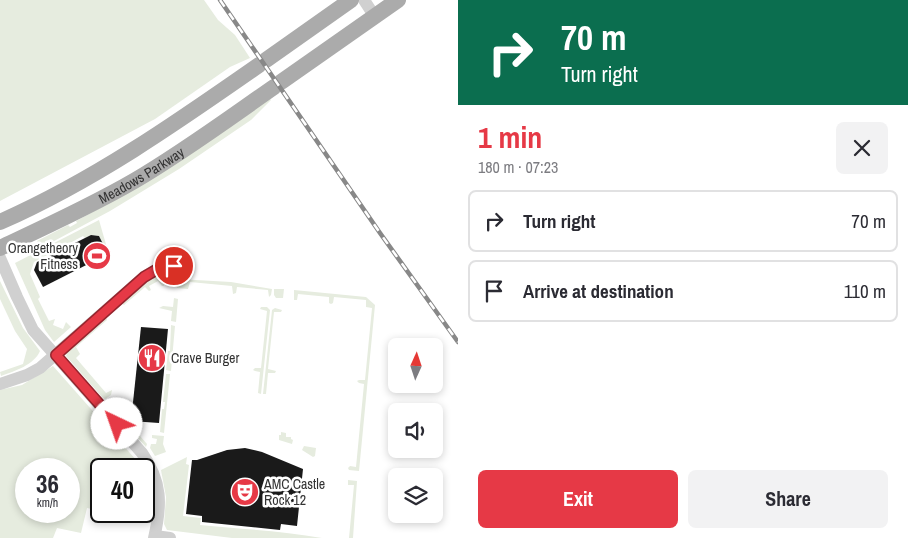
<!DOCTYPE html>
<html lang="en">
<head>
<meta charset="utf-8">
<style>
  body { margin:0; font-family:"Archivo Narrow",sans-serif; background:#f2f2f3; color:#2b2b33; height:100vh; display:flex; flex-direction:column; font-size:19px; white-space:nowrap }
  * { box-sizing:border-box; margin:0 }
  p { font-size:16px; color:#7c7c81 }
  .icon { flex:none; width:28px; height:28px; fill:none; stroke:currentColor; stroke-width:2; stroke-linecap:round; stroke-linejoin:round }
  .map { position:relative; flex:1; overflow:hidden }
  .panel { display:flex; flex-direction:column; background:#fff; width:450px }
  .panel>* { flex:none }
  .hud { background:#0b6e4f; color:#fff; overflow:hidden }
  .needle { width:32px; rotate:3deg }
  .fabs { position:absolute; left:388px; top:338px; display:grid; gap:10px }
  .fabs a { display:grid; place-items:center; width:55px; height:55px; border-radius:8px; background:#fff; box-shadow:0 2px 8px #0003; font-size:25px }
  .speed { position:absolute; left:15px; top:458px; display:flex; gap:10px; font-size:25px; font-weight:700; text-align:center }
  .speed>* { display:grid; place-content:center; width:65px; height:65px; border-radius:50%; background:#fff; box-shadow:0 2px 8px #0003; line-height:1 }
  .speed small { font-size:12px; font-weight:400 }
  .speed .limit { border:2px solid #111; border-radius:8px; background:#fff; color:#111 }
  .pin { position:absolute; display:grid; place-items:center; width:42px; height:42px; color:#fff; margin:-21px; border:2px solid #fff; border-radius:50%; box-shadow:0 1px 5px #0007 }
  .me { position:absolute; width:55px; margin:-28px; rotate:318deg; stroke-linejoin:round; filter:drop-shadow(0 0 4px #0008) }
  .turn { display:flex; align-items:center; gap:18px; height:105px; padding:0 20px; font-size:22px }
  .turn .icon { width:65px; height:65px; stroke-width:2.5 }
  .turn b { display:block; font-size:35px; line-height:42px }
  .round { display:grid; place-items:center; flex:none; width:52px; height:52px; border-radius:8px; background:#f2f2f3 }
  .summary { display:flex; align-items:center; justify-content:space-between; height:85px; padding:0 20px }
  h1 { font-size:30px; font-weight:700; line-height:38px; color:#e63946 }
  .cta { display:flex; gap:10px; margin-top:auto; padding:10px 20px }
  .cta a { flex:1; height:58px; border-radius:8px; background:#e63946; color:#fff; font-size:20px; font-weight:700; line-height:58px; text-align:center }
  .cta a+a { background:#f2f2f3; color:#2b2b33 }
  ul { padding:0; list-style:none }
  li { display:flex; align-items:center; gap:15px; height:62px; margin:0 10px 8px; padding:0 10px; border:2px solid #e1e1e2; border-radius:8px }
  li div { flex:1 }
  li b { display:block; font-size:19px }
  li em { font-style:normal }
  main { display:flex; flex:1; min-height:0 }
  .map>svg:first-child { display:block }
</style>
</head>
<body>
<main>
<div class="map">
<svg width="458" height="538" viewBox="0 0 458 538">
  <rect width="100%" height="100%" fill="#fff"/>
  <!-- green -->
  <g fill="#e6ecdf" fill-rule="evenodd">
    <path d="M0 0H204L218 20 235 35 250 58 230 67 155 119 0 201Z"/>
    <path d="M269 98 271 100 251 120 179 169 110 211 28 255 24 248 38 243 37 241 68 225 70 227 77 223 76 221 102 207Z"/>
    <path d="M99 220 109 255H107L108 254 99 236 91 235 85 238 83 236 34 262 30 274 40 297 38 299 49 321 55 319 53 325 63 329 66 322 71 327 54 342 45 330 15 263Z"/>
    <path d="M175 269 178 279 231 282 272 289 271 295 269 297 268 290 237 287 236 293 233 294 232 286 190 282 188 289 177 288 172 275Z"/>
    <path d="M159 275 162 278 164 286H162L158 281 149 286 151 290 149 291 145 287 124 305 121 303 142 284 144 286 143 283Z"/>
    <path d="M0 281 23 328 40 351C34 365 15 371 1 376L0 372 23 364 27 349 15 331 0 299Z"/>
    <path d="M274 289H284L283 298H276L274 295Z"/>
    <path d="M294 290 366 297 375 305 359 471 349 470 348 468 350 466 356 467 364 384 359 383 357 381 359 380H365L372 308 366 307V300L334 297 333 303 331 304 329 303V297L298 294 297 300H294Z"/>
    <path d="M174 298 178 299 176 322 171 321 172 311 159 308 163 306 173 307Z"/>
    <path d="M261 307H267L270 310 261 394 258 393 260 372 255 371 253 370 255 368H261L267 311 260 309Z"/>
    <path d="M275 308 282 310 281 312H274L268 369 276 371 275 373H268L266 394H263L272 310Z"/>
    <path d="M106 317 107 320 76 347 80 354 76 358 106 393 112 390 111 395 105 399 102 397 66 356 67 352Z"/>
    <path d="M171 325 175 326 171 371 166 370 168 351H170Z"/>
    <path d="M53 366 137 461 142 469H101V511L87 508 81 533 57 528 53 538H0V390L22 385ZM26 469H69V511H26Z"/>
    <path d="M166 374H170L164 433 160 432 162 409H164L165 402H163Z"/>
    <path d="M121 401H127L125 407H127L126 420 147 444 146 447 119 417 120 416 115 412 116 406Z"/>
    <path d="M281 432 286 433V437H291V439L293 440 292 444 279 440V435H281Z"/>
    <path d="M152 435 164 436 163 444 166 452 155 456 150 448 151 444H156L157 439 152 438Z"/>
    <path d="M304 446 316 448 315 456 313 457 302 450Z"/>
    <path d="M187 457 186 464 189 465 183 516 201 518 200 525C240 529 284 531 322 538H232L167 530 164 524 166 497 161 470Z"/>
    <path d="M144 473C150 488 154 507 147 522L102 511H144Z"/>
    <path d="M348 480 357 481 353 538H349L354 485H348Z"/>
  </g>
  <!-- building -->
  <g fill="#1a1a1a">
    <path d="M91 235 99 236 108 254 43 287 34 270 37 262Z"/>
    <path d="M141 327 168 329 159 423 131 421Z"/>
    <path d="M245 448 262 452 303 469 297 526 281 524 280 530 202 522V516L186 514 192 460H197L227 450Z"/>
  </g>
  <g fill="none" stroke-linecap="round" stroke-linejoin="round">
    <!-- minor -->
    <g stroke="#d0d0d0" stroke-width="12">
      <path d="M364 0 375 17"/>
      <path d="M0 258 17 297 33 330 142 453C162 482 162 504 154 538"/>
      <path d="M0 384 27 375 40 368 144 277 156 270 174 265"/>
      <path d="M155 536 170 538"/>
    </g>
    <!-- major -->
    <g stroke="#ababab" stroke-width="16">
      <path d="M266 60 351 0"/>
      <path d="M281 82 398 0"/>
      <path d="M0 222C93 181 176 123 259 65"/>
      <path id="s1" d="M0 248C45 227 91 206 134 181 182 153 228 119 274 87"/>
    </g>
    <defs>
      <path id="rail" d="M220 0 380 233 458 342"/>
    </defs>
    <!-- rail casing -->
    <use href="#rail" stroke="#888" stroke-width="4.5"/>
    <!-- rail -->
    <use href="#rail" stroke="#fff" stroke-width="2.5" stroke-dasharray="8" stroke-linecap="butt"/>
  </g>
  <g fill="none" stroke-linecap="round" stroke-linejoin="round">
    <defs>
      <path id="route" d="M117 424 56 355 144 277 156 270 174 266"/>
    </defs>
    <!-- route casing -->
    <use href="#route" stroke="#96252e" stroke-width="12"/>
    <!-- route -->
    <use href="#route" stroke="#e63946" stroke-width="9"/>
  </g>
  <!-- icons -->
  <defs>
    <symbol id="stadium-disc" viewBox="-11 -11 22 22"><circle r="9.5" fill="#e63946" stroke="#fff"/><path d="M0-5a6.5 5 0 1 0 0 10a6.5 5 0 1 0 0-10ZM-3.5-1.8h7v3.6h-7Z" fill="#fff"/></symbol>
    <symbol id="restaurant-disc" viewBox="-11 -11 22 22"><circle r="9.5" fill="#e63946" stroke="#fff"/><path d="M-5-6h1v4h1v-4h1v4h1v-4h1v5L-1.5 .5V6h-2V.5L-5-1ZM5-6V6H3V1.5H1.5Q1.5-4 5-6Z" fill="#fff"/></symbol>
    <symbol id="theatre-disc" viewBox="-11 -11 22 22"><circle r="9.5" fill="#e63946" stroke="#fff"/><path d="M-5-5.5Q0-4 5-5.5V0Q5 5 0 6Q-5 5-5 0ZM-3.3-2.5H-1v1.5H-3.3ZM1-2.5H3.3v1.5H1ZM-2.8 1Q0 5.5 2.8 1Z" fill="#fff"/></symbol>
  </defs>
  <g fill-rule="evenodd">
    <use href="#stadium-disc" x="81" y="240" width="32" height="32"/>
    <use href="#restaurant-disc" x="136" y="342" width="32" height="32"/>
    <use href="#theatre-disc" x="229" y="476" width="32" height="32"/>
  </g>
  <g text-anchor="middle" stroke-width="5" stroke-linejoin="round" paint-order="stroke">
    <!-- street labels -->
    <g font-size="14" fill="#333" stroke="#fff">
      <text dy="5" stroke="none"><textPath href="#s1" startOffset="159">Meadows Parkway</textPath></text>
    </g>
    <!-- poi labels -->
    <g font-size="14" fill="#333" stroke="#fff" text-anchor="start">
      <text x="78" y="253" text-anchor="end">Orangetheory<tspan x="78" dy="16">Fitness</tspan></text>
      <text x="171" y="363">Crave Burger</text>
      <text x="264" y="489">AMC Castle<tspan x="264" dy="16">Rock 12</tspan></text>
    </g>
  </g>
</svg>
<div class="fabs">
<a><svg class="needle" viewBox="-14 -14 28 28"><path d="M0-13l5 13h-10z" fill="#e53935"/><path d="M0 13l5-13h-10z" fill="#7c7c81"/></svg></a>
<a><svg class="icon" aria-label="sound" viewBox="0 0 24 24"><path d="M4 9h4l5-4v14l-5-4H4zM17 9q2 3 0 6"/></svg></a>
<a><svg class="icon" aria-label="layers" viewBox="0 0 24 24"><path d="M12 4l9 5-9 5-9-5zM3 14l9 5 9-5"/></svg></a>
</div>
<div class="speed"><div>36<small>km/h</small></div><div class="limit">40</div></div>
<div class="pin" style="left:174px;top:266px;background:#d93025"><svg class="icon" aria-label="arrive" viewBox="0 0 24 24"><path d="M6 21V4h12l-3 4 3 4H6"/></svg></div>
<svg class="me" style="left:117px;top:424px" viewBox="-20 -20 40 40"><circle r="19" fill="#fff"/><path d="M0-13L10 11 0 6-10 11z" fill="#e63946"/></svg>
</div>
<section class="panel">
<div class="hud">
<div class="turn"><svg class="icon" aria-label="right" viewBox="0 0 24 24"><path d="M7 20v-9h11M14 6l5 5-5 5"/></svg><div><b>70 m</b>Turn right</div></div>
</div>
<div class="summary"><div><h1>1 min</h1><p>180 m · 07:23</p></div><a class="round"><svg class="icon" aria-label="close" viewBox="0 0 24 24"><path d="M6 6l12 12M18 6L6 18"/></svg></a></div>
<ul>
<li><svg class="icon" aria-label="right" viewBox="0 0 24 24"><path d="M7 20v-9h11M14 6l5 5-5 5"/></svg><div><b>Turn right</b></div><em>70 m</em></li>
<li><svg class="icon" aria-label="arrive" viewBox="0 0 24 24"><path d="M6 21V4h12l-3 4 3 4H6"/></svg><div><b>Arrive at destination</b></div><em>110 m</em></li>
</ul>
<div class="cta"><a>Exit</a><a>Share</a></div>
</section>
</main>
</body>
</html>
